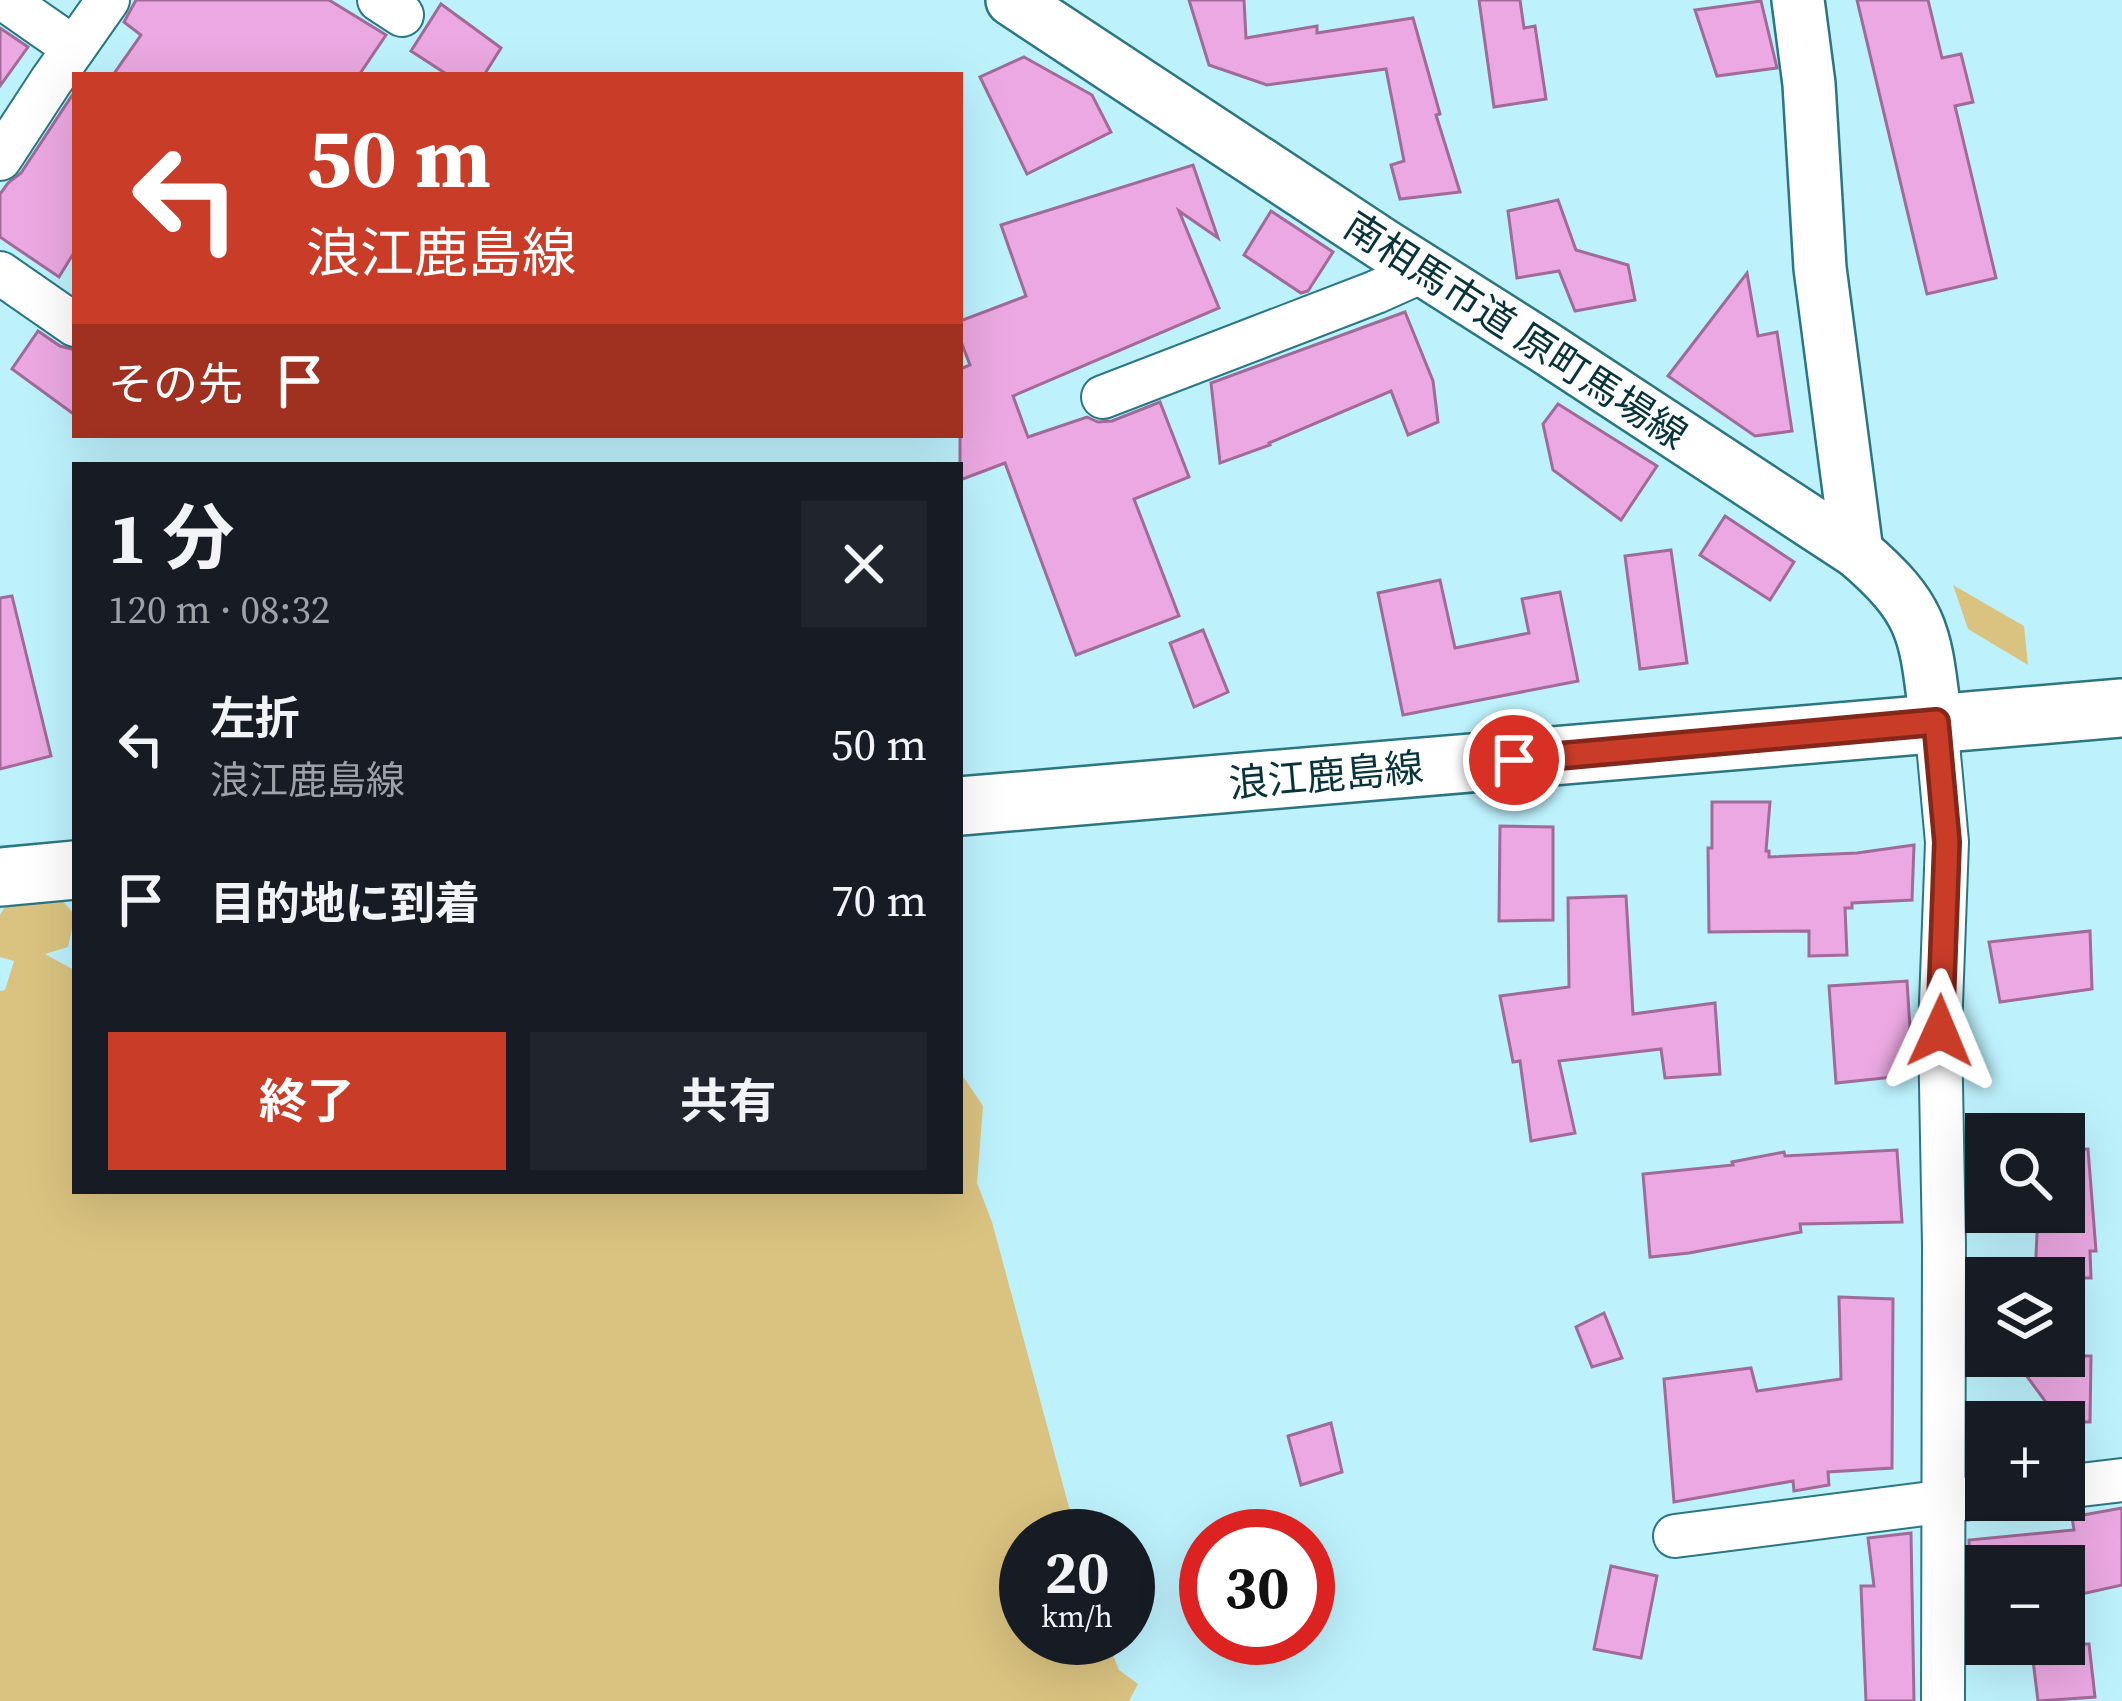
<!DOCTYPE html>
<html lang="ja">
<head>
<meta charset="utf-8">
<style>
  body { margin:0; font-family:"Source Serif 4","Noto Sans JP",serif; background:#20242c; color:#f1f3f6; height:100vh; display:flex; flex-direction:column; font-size:45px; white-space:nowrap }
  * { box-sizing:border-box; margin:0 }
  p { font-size:39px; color:#9ea1a6 }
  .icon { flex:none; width:66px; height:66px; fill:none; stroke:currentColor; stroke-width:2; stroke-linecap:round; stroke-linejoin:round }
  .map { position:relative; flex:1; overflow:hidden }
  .details { position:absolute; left:72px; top:462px; width:891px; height:732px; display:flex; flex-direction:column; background:#171b24; border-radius:0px; box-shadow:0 12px 48px #0002 }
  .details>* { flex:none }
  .top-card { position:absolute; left:72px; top:72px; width:891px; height:366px; border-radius:0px; box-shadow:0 12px 48px #0002; background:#c83c28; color:#fff; overflow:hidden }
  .controls { position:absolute; left:1965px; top:1113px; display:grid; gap:24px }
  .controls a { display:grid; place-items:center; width:120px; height:120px; border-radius:0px; background:#171b24; box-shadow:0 12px 48px #0002; font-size:60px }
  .speed { position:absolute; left:999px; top:1509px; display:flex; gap:24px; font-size:60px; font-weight:700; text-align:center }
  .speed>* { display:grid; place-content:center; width:156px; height:156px; border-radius:50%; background:#171b24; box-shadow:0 12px 48px #0002; line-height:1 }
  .speed small { font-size:30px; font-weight:400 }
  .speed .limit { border:18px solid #d22; background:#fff; color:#111 }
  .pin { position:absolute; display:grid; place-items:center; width:102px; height:102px; color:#fff; margin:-51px; border:6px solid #fff; border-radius:50%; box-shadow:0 3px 12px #0007 }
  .me { position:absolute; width:132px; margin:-66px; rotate:1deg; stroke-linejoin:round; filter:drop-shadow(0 0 9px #0008) }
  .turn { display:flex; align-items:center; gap:42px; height:252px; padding:0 36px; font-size:54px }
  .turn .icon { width:156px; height:156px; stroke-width:2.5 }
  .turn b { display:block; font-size:84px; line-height:102px }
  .then { display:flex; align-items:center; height:114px; padding:0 36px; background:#0003; gap:24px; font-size:45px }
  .round { display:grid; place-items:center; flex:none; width:126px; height:126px; border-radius:0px; background:#20242c }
  .overview { display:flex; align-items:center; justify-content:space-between; height:204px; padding:0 36px }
  h1 { font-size:72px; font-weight:700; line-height:90px }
  .button { display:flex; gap:24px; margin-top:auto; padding:24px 36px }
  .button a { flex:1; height:138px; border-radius:0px; background:#c83c28; color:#fff; font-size:48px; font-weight:700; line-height:138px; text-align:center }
  .button a+a { background:#20242c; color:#f1f3f6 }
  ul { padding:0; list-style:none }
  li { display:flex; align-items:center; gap:36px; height:156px; padding:0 36px }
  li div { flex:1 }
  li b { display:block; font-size:45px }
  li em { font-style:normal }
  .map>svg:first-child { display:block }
</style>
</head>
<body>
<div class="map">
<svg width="2122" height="1701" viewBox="0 0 2122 1701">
  <rect width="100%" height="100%" fill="#bdf2fd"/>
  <!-- green -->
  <g fill="#dac380">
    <path d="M1953 585 2024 626 2028 665 1968 629Z"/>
    <path d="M16 888H51L75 915 68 947 45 954 74 970 75 1191H960V1072L983 1106 977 1183 992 1222 1076 1533 1075 1536H1026V1638H1106L1119 1670 1138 1684 1129 1701H0V991L5 990 14 961 0 957V915Z"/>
  </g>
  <!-- building -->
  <g fill="#eba8e2" stroke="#a06a99" stroke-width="3">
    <path d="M136 0H329L386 35 359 75H113L141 35 124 22Z"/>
    <path d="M1189 0H1244L1246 38 1317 26V33L1413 18 1440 114 1436 115 1460 192 1400 199 1391 165 1404 161 1386 69 1267 85 1209 65Z"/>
    <path d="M1479 0H1520L1524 28 1535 26 1546 99 1494 107Z"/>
    <path d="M1857 0H1928L1942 58 1961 54 1973 102 1955 106 1996 278 1927 294Z"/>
    <path d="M1761 1 1777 68 1717 76 1695 10Z"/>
    <path d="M441 4 501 48 484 75H448L411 51Z"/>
    <path d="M0 28 28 47 0 86Z"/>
    <path d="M1024 57 1092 95 1111 132 1027 174 980 77Z"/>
    <path d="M75 91V251L59 277 0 237V194L8 183 21 173Z"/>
    <path d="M1193 165 1218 238 1179 211 1219 308 1013 396 1028 437 1087 417 1098 422 1112 421 1160 402 1189 477 1134 499 1179 616 1076 655 1005 463 960 480V369L970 365 960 339V321L1026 296 1001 225Z"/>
    <path d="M1558 200 1576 250 1628 265 1635 300 1575 311 1559 271 1517 278 1508 211Z"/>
    <path d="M1271 211 1333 252 1308 291 1301 293 1244 255Z"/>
    <path d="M1747 273 1758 336 1777 332 1792 431 1755 436 1668 376Z"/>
    <path d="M1405 312 1433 381 1438 422 1408 435 1391 391 1269 443 1270 445 1220 463 1211 383Z"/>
    <path d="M38 331 60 346 75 350V415L12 369Z"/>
    <path d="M1558 404 1657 466 1621 520 1553 470 1543 424Z"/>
    <path d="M1725 516 1794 562 1770 600 1700 555Z"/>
    <path d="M1671 550 1687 663 1640 669 1625 556Z"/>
    <path d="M1440 580 1455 648 1529 633 1522 599 1560 592 1578 681 1403 715 1378 593Z"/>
    <path d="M12 596 51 756 0 769V598Z"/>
    <path d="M1203 630 1228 692 1194 707 1170 643Z"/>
    <path d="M1712 802H1770L1766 851H1769V857L1857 853 1914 845 1912 900 1852 903V908H1845L1847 955 1809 956V931L1709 932 1708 848H1712Z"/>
    <path d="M1500 826 1553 827V920L1499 921Z"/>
    <path d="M1626 896 1633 1014 1715 1003 1720 1074 1665 1078 1661 1049 1559 1061 1575 1133 1531 1141 1520 1061 1513 1062 1500 996 1569 987 1568 898Z"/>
    <path d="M2090 931 2092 989 2000 1002 1989 942Z"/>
    <path d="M1907 981 1913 1075 1836 1083 1829 986Z"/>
    <path d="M2088 1149 2096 1251H2090L2091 1278H2035L2038 1212H2064V1150Z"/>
    <path d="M1897 1150 1902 1222 1800 1224 1801 1232 1689 1253 1650 1257 1643 1174 1733 1165 1732 1162 1784 1152 1785 1156Z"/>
    <path d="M1839 1297 1893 1299 1892 1468 1828 1472 1829 1485 1794 1491 1793 1481 1674 1502 1664 1379 1751 1368 1757 1391 1841 1379Z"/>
    <path d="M1604 1313 1622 1358 1592 1367 1576 1327Z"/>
    <path d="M2012 1356H2091L2090 1422H2048L2051 1409Z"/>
    <path d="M1331 1423 1342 1472 1301 1485 1288 1436Z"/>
    <path d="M2122 1508V1585L2064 1598V1566H1969V1540L2074 1530 2072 1517Z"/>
    <path d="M1911 1533 1914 1701H1866L1861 1586H1874L1868 1538Z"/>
    <path d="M1611 1566 1657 1576 1641 1658 1594 1649Z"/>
    <path d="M2031 1644H2089L2095 1697 2038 1701Z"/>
  </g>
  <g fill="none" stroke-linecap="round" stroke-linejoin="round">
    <defs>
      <g id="minor">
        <path d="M5 0 74 48"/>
        <path d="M379 0 402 15"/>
        <path d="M0 159 51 81 108 0"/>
        <path d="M0 273 75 325"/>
        <path d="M1103 397 1376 292 1425 270"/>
        <path d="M1936 722 1947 842 1940 1031 1944 1245 1943 1701"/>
        <path d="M2064 1487 2122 1480"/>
        <path d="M1675 1536 1986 1496"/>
      </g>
      <g id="tertiary">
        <path d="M1012 0 1382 244 1543 346 1857 552C1927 612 1925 635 1936 722"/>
        <path d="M1798 0 1809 84 1820 268 1857 552"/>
      </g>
      <g id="secondary">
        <path d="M960 806 2122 708"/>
        <path d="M0 877 75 870"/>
      </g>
    </defs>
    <!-- minor casing -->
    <use href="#minor" stroke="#2b7683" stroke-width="46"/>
    <!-- tertiary casing -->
    <use href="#tertiary" stroke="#2b7683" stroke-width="56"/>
    <!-- secondary casing -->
    <use href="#secondary" stroke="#2b7683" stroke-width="62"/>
    <!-- minor -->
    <use href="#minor" stroke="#fff" stroke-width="42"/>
    <!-- tertiary -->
    <use href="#tertiary" stroke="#fff" stroke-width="51"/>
    <!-- secondary -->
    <use href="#secondary" stroke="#fff" stroke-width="57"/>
  </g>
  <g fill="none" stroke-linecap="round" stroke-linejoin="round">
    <defs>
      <path id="route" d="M1514 760 1936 722 1947 842 1940 1031"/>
    </defs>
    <!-- route casing -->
    <use href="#route" stroke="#82271a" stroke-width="30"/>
    <!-- route -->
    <use href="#route" stroke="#c83c28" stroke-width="21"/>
  </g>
  <g text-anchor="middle" stroke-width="9" stroke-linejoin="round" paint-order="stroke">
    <!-- street labels -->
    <g font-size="39" fill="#07333a" stroke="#fff">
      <text transform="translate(1516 330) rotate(33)" y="14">南相馬市道 原町馬場線</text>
      <text transform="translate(1326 775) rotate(-5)" y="14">浪江鹿島線</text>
    </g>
  </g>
</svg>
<div class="controls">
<a><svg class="icon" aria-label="search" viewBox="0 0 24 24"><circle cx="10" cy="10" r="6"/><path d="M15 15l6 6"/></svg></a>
<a><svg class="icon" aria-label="layers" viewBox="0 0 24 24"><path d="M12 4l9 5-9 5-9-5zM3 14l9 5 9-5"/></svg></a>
<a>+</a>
<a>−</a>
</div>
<div class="speed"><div>20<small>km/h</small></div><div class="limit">30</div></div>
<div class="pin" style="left:1514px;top:760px;background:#d93025"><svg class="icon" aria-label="arrive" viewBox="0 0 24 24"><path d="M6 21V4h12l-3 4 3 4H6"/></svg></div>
<svg class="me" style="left:1940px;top:1031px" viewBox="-20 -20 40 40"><path d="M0-17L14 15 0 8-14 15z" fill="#c83c28" stroke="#fff" stroke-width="4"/></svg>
<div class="top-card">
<div class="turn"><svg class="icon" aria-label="left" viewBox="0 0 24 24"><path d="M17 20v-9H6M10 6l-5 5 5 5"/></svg><div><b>50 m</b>浪江鹿島線</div></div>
<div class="then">その先<svg class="icon" aria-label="arrive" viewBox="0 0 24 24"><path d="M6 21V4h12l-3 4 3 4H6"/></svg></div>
</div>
<section class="details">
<div class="overview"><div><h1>1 分</h1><p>120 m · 08:32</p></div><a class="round"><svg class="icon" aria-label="close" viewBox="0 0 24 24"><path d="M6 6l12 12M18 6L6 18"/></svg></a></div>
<ul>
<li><svg class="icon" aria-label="left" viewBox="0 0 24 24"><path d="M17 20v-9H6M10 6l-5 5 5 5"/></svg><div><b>左折</b><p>浪江鹿島線</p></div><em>50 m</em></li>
<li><svg class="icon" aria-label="arrive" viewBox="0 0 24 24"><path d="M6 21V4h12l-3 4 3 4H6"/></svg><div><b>目的地に到着</b></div><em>70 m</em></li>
</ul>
<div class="button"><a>終了</a><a>共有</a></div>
</section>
</div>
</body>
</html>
